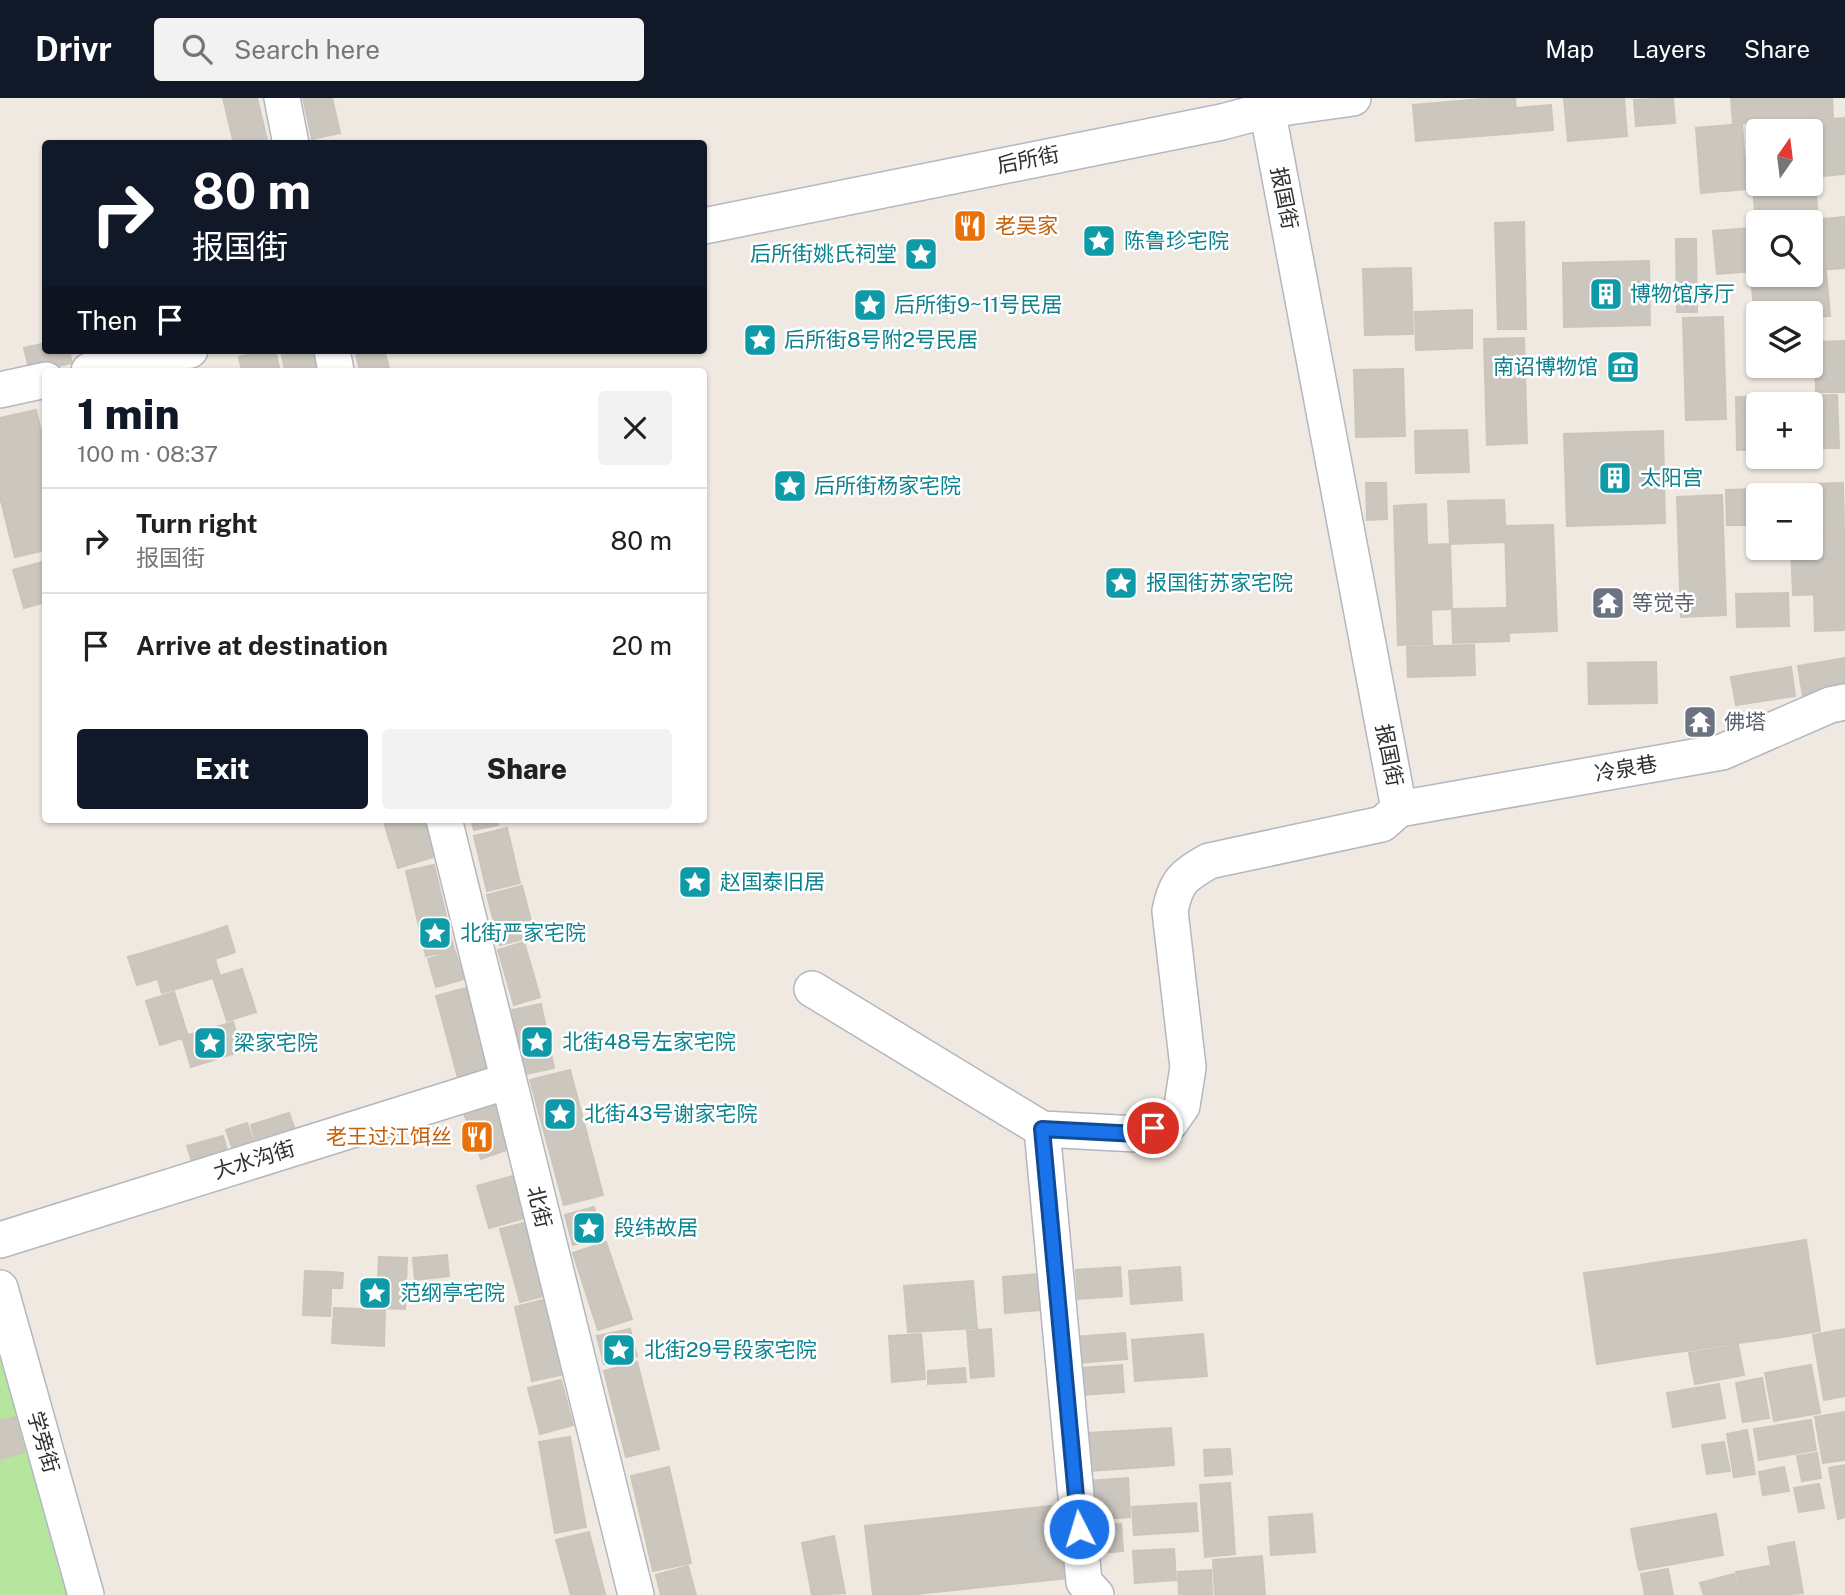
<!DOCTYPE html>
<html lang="en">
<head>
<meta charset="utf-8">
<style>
  body { margin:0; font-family:"Public Sans","Noto Sans SC",sans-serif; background:#f2f2f2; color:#202124; height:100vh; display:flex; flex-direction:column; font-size:26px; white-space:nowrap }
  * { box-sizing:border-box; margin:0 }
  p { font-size:23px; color:#757577 }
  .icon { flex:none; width:38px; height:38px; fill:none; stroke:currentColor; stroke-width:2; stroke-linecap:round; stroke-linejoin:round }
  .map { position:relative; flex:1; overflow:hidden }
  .sheet { position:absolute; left:42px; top:270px; width:665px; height:455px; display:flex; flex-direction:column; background:#fff; border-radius:7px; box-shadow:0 2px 5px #0004 }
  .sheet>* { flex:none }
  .guide { position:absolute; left:42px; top:42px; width:665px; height:214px; border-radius:7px; box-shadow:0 2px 5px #0004; background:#111827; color:#fff; overflow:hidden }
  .needle { width:46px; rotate:14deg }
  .controls { position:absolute; left:1746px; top:21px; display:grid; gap:14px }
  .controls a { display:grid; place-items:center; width:77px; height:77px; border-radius:7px; background:#fff; box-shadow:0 2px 5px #0004; font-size:35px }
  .pin { position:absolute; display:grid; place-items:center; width:60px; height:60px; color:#fff; margin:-30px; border:4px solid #fff; border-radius:50%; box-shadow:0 2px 7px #0007 }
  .me { position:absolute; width:77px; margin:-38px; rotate:355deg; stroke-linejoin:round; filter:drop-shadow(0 0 5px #0008) }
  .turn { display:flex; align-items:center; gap:24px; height:147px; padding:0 35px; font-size:32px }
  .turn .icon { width:91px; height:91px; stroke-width:2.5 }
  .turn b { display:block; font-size:49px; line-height:60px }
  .then { display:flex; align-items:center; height:66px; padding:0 35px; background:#0003; gap:14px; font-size:26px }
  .round { display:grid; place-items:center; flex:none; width:74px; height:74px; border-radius:7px; background:#f2f2f2 }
  .head { display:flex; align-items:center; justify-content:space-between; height:119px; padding:0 35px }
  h1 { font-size:42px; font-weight:800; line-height:52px; color:#111827 }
  .action { display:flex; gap:14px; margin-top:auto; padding:14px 35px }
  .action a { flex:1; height:80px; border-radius:7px; background:#111827; color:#fff; font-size:28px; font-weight:800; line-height:80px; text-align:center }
  .action a+a { background:#f2f2f2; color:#202124 }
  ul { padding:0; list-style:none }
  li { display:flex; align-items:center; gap:21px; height:105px; padding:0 35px; border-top:2px solid #e0e0e0 }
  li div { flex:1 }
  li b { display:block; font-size:26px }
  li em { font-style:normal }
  header { display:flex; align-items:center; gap:42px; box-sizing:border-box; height:98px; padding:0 35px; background:#111827; color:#fff }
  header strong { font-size:33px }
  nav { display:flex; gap:38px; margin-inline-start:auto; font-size:24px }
  .search { width:490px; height:63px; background:#f2f2f2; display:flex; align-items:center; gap:18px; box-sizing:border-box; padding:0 24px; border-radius:7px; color:#757577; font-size:26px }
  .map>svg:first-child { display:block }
</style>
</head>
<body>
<header>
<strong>Drivr</strong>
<div class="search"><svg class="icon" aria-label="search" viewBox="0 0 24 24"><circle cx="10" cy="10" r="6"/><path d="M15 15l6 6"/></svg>Search here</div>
<nav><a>Map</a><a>Layers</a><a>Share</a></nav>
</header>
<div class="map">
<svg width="1845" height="1497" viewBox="0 0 1845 1497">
  <rect width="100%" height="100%" fill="#efe9e1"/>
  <!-- green -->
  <path fill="#b6e59e" d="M0 1225 71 1497H0Z"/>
  <!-- building -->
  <g fill="#cbc7bf" stroke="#cbc5ba" stroke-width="2">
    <path d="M223 0H257L268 46H234Z"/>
    <path d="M303 0H332L340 35 312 41Z"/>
    <path d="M1495 0H1515L1518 35 1416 43 1413 7Z"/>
    <path d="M1564 0H1624L1627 38 1568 43Z"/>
    <path d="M1673 0 1675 25 1636 28 1634 2Z"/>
    <path d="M1731 0H1832L1833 19 1733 26Z"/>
    <path d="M1551 7 1553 32 1518 35 1516 10Z"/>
    <path d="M1845 20V76L1823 78 1818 22Z"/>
    <path d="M1742 26 1747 91 1701 95 1696 30Z"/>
    <path d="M1811 71H1814L1818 121 1756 126 1752 76 1759 75V86H1811Z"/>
    <path d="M1845 119V170L1815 172 1811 122Z"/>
    <path d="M1524 124 1526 231H1498L1495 125Z"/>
    <path d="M1751 130 1754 173 1717 176 1713 133Z"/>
    <path d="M1676 141H1696L1697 214H1677Z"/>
    <path d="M1649 163 1650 227 1564 229 1563 165Z"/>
    <path d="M1411 170 1413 236 1365 237 1363 171Z"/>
    <path d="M1826 172 1830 218 1811 219V215H1759V223L1755 224 1751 178 1811 177V173Z"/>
    <path d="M1472 212V250L1416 252 1415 214Z"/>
    <path d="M1723 219 1726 321 1686 322 1683 220Z"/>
    <path d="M1524 240 1527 345 1487 347 1484 241Z"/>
    <path d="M1845 243V294H1816L1815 244Z"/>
    <path d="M46 245V252H69L72 265 30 274 24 250Z"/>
    <path d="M268 252H275L280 273H242L239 259Z"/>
    <path d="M281 252H314L318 273H285Z"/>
    <path d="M355 252H384L390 273H360Z"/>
    <path d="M1403 271 1405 338 1356 339 1354 272Z"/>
    <path d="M1837 297 1839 350H1811V306H1759V352H1737L1736 299Z"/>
    <path d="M36 312 46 354V452L15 459 0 399V320Z"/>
    <path d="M1467 332 1469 374 1416 375 1415 333Z"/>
    <path d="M1663 333 1665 425 1567 428 1564 336Z"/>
    <path d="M1366 385H1386L1387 421 1367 422Z"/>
    <path d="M1843 385 1844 432 1811 433V397H1807L1806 386Z"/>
    <path d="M1786 390V397H1759V427H1727L1726 392Z"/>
    <path d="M1722 397 1726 517 1681 519 1677 399Z"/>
    <path d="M1504 402 1506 444 1450 446 1448 403Z"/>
    <path d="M1426 406 1427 447 1395 448 1394 408Z"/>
    <path d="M1553 427 1557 533 1508 535 1505 428Z"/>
    <path d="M1844 432 1845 496 1793 497 1791 450H1811V433Z"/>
    <path d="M1450 446 1452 511 1397 513 1395 448Z"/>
    <path d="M46 463V504L24 510 13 472Z"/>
    <path d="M1788 495 1789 528 1737 529 1736 496Z"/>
    <path d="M1845 496V532L1815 533 1814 497Z"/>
    <path d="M1508 510 1509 543 1453 545 1452 511Z"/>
    <path d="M1431 512 1432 546 1398 547 1397 513Z"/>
    <path d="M1474 547 1475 577 1408 579 1407 549Z"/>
    <path d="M1845 560V591L1803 598 1798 568Z"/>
    <path d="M1656 564 1657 605 1589 606 1588 565Z"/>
    <path d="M1791 569 1795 598 1736 607 1731 579Z"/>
    <path d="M383 721H424L436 758 398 770Z"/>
    <path d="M471 721H497L498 727 474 732Z"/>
    <path d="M507 730 520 785 487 793 474 738Z"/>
    <path d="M434 767 454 852 426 858 406 773Z"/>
    <path d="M522 788 535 838 500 847 487 797Z"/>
    <path d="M227 828 235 854 215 861 207 835Z"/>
    <path d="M207 835 220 878 162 895 149 853Z"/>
    <path d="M524 844 540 899 514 907 498 852Z"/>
    <path d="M149 853 157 881 137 887 128 859Z"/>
    <path d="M455 853 464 881 436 889 428 861Z"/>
    <path d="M242 871 256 914 227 923 213 880Z"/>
    <path d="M466 890 492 982 461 991 436 898Z"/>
    <path d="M174 894 188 938 160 947 146 903Z"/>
    <path d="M541 906 554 970 526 976 512 912Z"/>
    <path d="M233 924 242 953 191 969 182 939Z"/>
    <path d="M570 972 603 1097 564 1107 530 982Z"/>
    <path d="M493 999 512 1050 481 1061 462 1010Z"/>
    <path d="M289 1015 294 1029 255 1041 251 1027Z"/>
    <path d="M247 1025 254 1045 233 1052 226 1032Z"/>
    <path d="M223 1038 227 1052 192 1063 187 1048Z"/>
    <path d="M513 1078 525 1120 489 1130 477 1088Z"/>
    <path d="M594 1109 602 1139 573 1147 565 1117Z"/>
    <path d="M531 1123 551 1196 520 1204 500 1131Z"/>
    <path d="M1806 1142 1820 1233 1776 1240 1762 1149Z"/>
    <path d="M606 1144 632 1221 598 1232 573 1155Z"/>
    <path d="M1762 1149 1776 1240 1731 1246 1717 1156Z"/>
    <path d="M1717 1156 1731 1246 1686 1253 1673 1162Z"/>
    <path d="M447 1157 449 1178 415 1182 413 1160Z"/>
    <path d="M379 1159 407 1160 405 1211 377 1210Z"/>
    <path d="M1673 1162 1686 1253 1642 1259 1628 1169Z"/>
    <path d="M1120 1169 1122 1198 1078 1201 1076 1172Z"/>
    <path d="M1180 1169 1182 1202 1131 1206 1129 1173Z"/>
    <path d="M1628 1169 1642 1259 1597 1266 1584 1175Z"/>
    <path d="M305 1173 332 1174 330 1218 303 1217Z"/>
    <path d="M332 1174 343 1175 342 1190H331Z"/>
    <path d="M1052 1175 1054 1211 1005 1215 1003 1179Z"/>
    <path d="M973 1183 977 1230 908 1234 904 1188Z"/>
    <path d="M547 1201 565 1276 532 1283 515 1209Z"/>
    <path d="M334 1210 385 1212 384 1248 332 1245Z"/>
    <path d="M630 1231 637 1258 604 1266 597 1238Z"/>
    <path d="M991 1231 994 1278 971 1280 967 1233Z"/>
    <path d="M1845 1231V1298L1824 1302 1813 1237Z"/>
    <path d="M1125 1235 1127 1261 1077 1265 1075 1239Z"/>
    <path d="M921 1236 925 1281 892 1284 889 1238Z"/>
    <path d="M1203 1236 1207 1278 1135 1283 1132 1242Z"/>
    <path d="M1738 1247 1744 1277 1695 1286 1689 1255Z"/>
    <path d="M637 1264 659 1351 626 1359 604 1273Z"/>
    <path d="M1122 1267 1124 1294 1082 1297 1080 1270Z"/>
    <path d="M1811 1267 1820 1315 1774 1323 1765 1275Z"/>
    <path d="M965 1270 966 1284 928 1286V1273Z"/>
    <path d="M1762 1280 1769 1320 1743 1324 1736 1285Z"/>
    <path d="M561 1282 573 1327 540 1336 528 1290Z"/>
    <path d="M1719 1286 1725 1320 1673 1329 1667 1295Z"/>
    <path d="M1845 1314V1362L1823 1365 1815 1319Z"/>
    <path d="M15 1319 24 1354 0 1361V1323Z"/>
    <path d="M1811 1322 1816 1352 1759 1362 1754 1331Z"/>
    <path d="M1171 1330 1174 1367 1090 1373 1087 1335Z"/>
    <path d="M1747 1332 1755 1376 1734 1379 1727 1336Z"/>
    <path d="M570 1339 586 1429 555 1435 539 1344Z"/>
    <path d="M1724 1344 1730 1373 1707 1376 1702 1347Z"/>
    <path d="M1230 1351 1232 1376 1205 1378 1204 1352Z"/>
    <path d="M1817 1355 1821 1380 1802 1383 1797 1358Z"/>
    <path d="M1845 1367V1419L1838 1421 1829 1370Z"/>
    <path d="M669 1369 691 1465 653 1473 631 1378Z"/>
    <path d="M1784 1369 1789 1393 1763 1397 1759 1374Z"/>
    <path d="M1128 1380 1130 1419 1089 1422 1087 1383Z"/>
    <path d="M1230 1385 1235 1456 1205 1459 1200 1387Z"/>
    <path d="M1819 1386 1824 1410 1799 1414 1794 1390Z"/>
    <path d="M1196 1405 1198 1433 1134 1437 1132 1409Z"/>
    <path d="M1060 1407 1068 1480 907 1497H873L865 1428Z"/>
    <path d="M1312 1416 1315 1454 1271 1457 1269 1419Z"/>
    <path d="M1716 1416 1723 1457 1639 1472 1631 1431Z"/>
    <path d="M1121 1426 1123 1453 1090 1456 1089 1428Z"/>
    <path d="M589 1434 605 1496 571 1497 556 1442Z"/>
    <path d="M834 1438 845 1495 812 1497 802 1445Z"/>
    <path d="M1794 1444 1803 1495 1776 1497 1768 1449Z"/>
    <path d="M1174 1451 1176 1482 1135 1485 1133 1453Z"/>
    <path d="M1262 1458 1265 1497H1215L1213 1462Z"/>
    <path d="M688 1468 696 1497H661L656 1477Z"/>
    <path d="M1769 1468 1775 1497H1741L1736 1474Z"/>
    <path d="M1668 1471 1673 1497H1645L1641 1476Z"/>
    <path d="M1211 1472 1212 1497H1179L1178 1474Z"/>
    <path d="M1734 1476 1739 1497H1704L1700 1485Z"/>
  </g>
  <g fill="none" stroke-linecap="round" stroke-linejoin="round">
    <defs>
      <g id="street">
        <path d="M282 0 291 46"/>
        <path d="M704 128 1222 24 1267 12 1353 0"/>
        <path d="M332 252 336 273"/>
        <path d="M89 273 190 252"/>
        <path d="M0 292 46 282"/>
        <path d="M1399 711 1722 654 1830 607 1845 604"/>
        <path d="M444 721 636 1497"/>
        <path d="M812 891 1042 1031 1137 1036 1170 1025 1182 1008 1188 969 1170 813C1176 783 1183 778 1209 763L1382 726 1399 711 1265 0"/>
        <path d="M1042 1031 1084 1484 1096 1497"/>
        <path d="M0 1142 508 983"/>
        <path d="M0 1190 86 1497"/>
      </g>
    </defs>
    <!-- street casing -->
    <use href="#street" stroke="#b4b7c1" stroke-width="38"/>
    <!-- street -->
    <use href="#street" stroke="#fff" stroke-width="35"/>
  </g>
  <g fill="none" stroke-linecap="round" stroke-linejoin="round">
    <defs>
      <path id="route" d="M1079 1431 1042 1031 1137 1036 1153 1030"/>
    </defs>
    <!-- route casing -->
    <use href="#route" stroke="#114b97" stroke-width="18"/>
    <!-- route -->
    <use href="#route" stroke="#1a73e8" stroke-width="12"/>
  </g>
  <!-- icons -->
  <defs>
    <symbol id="restaurant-square" viewBox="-11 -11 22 22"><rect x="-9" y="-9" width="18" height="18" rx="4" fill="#e8710a" stroke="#fff"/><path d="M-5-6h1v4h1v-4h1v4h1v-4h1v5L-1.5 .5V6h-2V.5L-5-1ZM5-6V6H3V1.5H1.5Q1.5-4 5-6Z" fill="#fff"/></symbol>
    <symbol id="sight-square" viewBox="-11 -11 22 22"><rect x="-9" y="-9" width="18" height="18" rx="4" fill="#0f9aa8" stroke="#fff"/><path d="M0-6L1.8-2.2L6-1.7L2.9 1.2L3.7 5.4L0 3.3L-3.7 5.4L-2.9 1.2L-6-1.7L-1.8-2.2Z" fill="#fff"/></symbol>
    <symbol id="building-square" viewBox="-11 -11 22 22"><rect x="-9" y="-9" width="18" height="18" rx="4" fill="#0f9aa8" stroke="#fff"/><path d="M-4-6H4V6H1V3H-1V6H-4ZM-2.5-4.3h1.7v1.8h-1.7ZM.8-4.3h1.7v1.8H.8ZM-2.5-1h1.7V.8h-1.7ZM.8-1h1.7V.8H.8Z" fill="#fff"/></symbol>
    <symbol id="museum-square" viewBox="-11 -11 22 22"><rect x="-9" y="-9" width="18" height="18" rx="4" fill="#0f9aa8" stroke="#fff"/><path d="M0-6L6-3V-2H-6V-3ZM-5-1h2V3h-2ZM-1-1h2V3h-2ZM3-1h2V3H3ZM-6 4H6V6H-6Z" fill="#fff"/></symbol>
    <symbol id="temple-square" viewBox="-11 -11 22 22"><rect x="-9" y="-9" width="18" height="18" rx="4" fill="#6b7280" stroke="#fff"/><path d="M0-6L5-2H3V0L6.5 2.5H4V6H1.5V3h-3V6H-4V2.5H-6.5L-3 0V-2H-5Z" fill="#fff"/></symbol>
  </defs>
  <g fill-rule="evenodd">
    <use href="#restaurant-square" x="951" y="109" width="38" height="38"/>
    <use href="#sight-square" x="1080" y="124" width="38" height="38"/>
    <use href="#sight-square" x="902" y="137" width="38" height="38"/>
    <use href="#building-square" x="1587" y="177" width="38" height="38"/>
    <use href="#sight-square" x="851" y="188" width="38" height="38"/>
    <use href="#sight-square" x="741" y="223" width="38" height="38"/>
    <use href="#museum-square" x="1604" y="250" width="38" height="38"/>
    <use href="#building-square" x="1596" y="361" width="38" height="38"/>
    <use href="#sight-square" x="771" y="369" width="38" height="38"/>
    <use href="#sight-square" x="1102" y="466" width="38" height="38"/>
    <use href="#temple-square" x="1589" y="486" width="38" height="38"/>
    <use href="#temple-square" x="1681" y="605" width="38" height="38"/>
    <use href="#sight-square" x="676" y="765" width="38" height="38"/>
    <use href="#sight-square" x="416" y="816" width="38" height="38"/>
    <use href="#sight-square" x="518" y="925" width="38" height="38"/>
    <use href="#sight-square" x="191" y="926" width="38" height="38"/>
    <use href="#sight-square" x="541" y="997" width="38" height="38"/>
    <use href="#restaurant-square" x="458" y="1020" width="38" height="38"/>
    <use href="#sight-square" x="570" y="1111" width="38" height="38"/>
    <use href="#sight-square" x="356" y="1176" width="38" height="38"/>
    <use href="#sight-square" x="600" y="1233" width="38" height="38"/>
  </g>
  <g text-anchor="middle" stroke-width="5" stroke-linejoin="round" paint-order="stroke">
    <!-- street labels -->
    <g font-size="21" fill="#2e2e2e" stroke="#fff">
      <text transform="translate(1028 62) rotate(-11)" y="7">后所街</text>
      <text transform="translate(1284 100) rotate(79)" y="7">报国街</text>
      <text transform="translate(1389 657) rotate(79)" y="7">报国街</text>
      <text transform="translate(1626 671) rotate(-10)" y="7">冷泉巷</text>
      <text transform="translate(254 1062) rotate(-17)" y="7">大水沟街</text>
      <text transform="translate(539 1109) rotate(76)" y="7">北街</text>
      <text transform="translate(43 1344) rotate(74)" y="7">学旁街</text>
    </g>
    <!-- food labels -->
    <g font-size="21" fill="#c56008" stroke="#fff" text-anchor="start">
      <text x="995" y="135">老吴家</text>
      <text x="452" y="1046" text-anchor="end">老王过江饵丝</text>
    </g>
    <!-- culture labels -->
    <g font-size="21" fill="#0d838f" stroke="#fff" text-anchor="start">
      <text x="1124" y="150">陈鲁珍宅院</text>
      <text x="897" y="163" text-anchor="end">后所街姚氏祠堂</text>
      <text x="1630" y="203">博物馆序厅</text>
      <text x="894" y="214">后所街9~11号民居</text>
      <text x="784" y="249">后所街8号附2号民居</text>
      <text x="1598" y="276" text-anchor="end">南诏博物馆</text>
      <text x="1640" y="387">太阳宫</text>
      <text x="814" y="395">后所街杨家宅院</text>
      <text x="1146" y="492">报国街苏家宅院</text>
      <text x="720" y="791">赵国泰旧居</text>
      <text x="460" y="842">北街严家宅院</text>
      <text x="562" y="951">北街48号左家宅院</text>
      <text x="234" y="952">梁家宅院</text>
      <text x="584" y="1023">北街43号谢家宅院</text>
      <text x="614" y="1137">段纬故居</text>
      <text x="400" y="1202">范纲亭宅院</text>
      <text x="644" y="1259">北街29号段家宅院</text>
    </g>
    <!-- worship labels -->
    <g font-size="21" fill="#5b616d" stroke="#fff" text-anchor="start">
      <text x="1632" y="512">等觉寺</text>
      <text x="1724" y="631">佛塔</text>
    </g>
  </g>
</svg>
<div class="controls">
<a><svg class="needle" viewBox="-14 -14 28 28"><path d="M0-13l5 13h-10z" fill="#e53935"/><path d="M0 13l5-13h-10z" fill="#757577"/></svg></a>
<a><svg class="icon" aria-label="search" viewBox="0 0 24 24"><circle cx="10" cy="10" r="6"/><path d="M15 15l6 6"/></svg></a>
<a><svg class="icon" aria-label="layers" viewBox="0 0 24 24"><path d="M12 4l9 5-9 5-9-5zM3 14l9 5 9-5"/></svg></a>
<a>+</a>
<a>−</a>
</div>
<div class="pin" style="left:1153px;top:1030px;background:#d93025"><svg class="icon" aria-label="arrive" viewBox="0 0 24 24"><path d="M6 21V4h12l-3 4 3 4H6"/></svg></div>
<svg class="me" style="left:1079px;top:1431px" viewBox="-20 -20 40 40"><circle r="17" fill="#1a73e8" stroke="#fff" stroke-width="3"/><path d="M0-11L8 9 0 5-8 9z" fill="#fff"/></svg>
<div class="guide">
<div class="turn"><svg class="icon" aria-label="right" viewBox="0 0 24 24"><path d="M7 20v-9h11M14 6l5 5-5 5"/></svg><div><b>80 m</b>报国街</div></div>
<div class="then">Then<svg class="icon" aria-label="arrive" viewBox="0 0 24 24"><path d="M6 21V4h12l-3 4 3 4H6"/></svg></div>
</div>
<section class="sheet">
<div class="head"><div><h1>1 min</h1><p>100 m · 08:37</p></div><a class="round"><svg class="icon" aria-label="close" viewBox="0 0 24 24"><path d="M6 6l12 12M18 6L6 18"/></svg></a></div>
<ul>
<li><svg class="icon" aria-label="right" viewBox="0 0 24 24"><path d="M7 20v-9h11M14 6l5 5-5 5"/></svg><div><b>Turn right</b><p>报国街</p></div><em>80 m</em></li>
<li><svg class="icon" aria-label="arrive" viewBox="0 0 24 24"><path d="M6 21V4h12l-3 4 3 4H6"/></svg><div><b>Arrive at destination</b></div><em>20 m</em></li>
</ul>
<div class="action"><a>Exit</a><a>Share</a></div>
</section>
</div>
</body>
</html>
